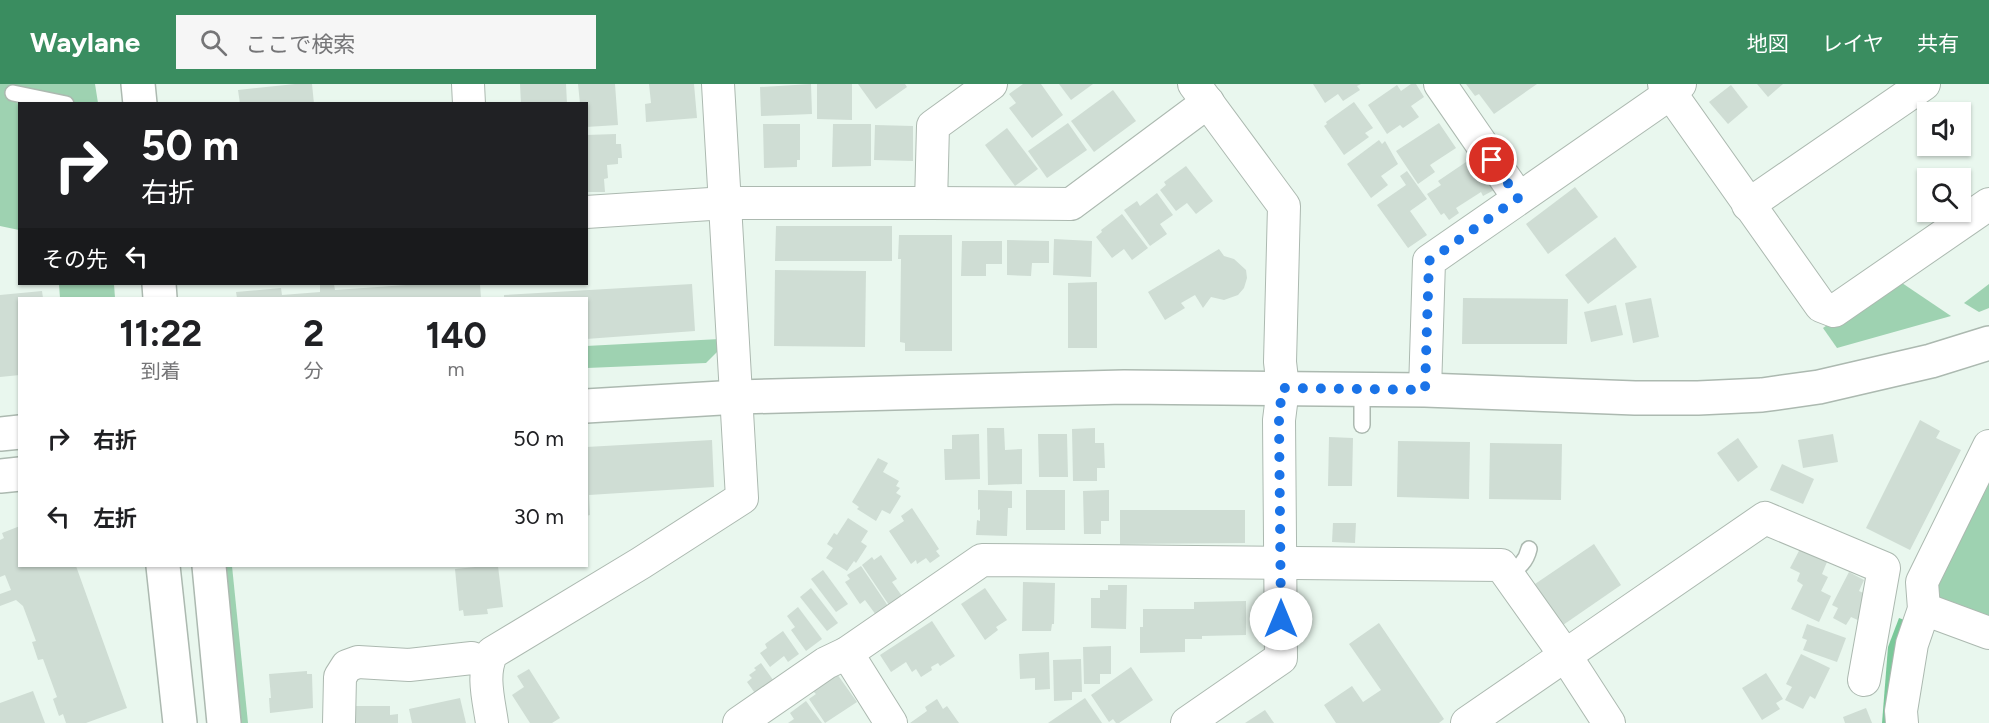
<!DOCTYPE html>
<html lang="ja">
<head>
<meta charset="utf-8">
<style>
  body { margin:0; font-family:Figtree,"Noto Sans JP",sans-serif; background:#f6f6f6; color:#202124; height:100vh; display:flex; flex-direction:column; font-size:22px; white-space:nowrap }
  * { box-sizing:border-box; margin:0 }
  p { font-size:20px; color:#757577 }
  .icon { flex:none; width:33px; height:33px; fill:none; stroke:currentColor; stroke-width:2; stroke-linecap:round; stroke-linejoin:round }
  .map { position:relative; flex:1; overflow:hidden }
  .panel { position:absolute; left:18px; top:213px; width:570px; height:270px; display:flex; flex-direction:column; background:#fff; border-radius:0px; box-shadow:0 2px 4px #0004 }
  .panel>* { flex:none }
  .banner { position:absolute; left:18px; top:18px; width:570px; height:183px; border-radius:0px; box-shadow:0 2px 4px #0004; background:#202124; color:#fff; overflow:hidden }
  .fabs { position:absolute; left:1917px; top:18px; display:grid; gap:12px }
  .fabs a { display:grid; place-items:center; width:54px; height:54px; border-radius:0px; background:#fff; box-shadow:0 2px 4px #0004; font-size:30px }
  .pin { position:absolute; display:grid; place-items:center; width:51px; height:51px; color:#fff; margin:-26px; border:3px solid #fff; border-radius:50%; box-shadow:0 2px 6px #0007 }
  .me { position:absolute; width:66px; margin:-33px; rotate:0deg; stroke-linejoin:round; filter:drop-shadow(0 0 4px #0008) }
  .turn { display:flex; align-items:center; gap:21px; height:126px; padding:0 24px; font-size:27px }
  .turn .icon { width:78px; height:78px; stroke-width:2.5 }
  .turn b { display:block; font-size:42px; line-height:51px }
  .then { display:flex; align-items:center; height:57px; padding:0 24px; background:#0003; gap:12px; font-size:22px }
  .eta { display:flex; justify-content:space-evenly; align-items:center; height:102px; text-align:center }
  .eta b { font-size:36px; font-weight:700; line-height:42px }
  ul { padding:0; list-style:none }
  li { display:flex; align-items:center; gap:18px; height:78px; padding:0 24px }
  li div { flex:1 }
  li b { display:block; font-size:22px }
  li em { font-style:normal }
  header { display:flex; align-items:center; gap:36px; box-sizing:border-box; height:84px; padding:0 30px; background:#3a8d60; color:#fff }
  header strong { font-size:28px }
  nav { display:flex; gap:33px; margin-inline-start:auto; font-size:21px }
  .search { width:420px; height:54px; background:#f6f6f6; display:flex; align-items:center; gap:15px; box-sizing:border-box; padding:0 21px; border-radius:0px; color:#757577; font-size:22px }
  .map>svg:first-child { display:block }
</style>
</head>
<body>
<header>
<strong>Waylane</strong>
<div class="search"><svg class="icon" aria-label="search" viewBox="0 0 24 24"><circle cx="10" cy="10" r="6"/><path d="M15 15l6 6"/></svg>ここで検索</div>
<nav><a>地図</a><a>レイヤ</a><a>共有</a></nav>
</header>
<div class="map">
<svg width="1989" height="639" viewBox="0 0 1989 639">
  <rect width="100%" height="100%" fill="#e9f7ee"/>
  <!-- green -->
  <g fill="#9ed2b1">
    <path d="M0 0H95L98 19 20 20 19 146 0 142Z"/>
    <path d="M1890 197 1902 199 1951 232 1837 264 1823 244Z"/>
    <path d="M59 200H114L115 214H60Z"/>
    <path d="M1989 200V224L1979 228 1964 219Z"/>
    <path d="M720 255 721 264 706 279 587 284 586 262Z"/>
    <path d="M1989 390V534L1940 516 1938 499Z"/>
    <path d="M225 482H232L248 639H240Z"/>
  </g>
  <!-- water -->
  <path fill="#7ac899" d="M1899 534 1907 537 1890 639H1882L1888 563Z"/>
  <!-- building -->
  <g fill="#cfddd4">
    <path d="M295 0H312L314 20H240L238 6Z"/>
    <path d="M520 0H566L567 20H521Z"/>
    <path d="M578 0H615L618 41 586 43V20H580Z"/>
    <path d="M649 0H694L697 34 646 38 645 20 651 19Z"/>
    <path d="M811 0 812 30 761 32 760 3Z"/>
    <path d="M817 0H852V36L817 35Z"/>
    <path d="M858 0H905L907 3 876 25Z"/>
    <path d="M1023 0H1041L1063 31 1032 54 1009 24 1016 19 1009 10Z"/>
    <path d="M1059 0H1093L1071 16Z"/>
    <path d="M1313 0H1361L1357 2 1360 6 1343 17 1338 10 1325 19Z"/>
    <path d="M1411 0H1416L1424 13 1411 22 1419 33 1403 44 1400 41 1387 50 1368 21 1397 1 1401 7Z"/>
    <path d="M1466 0H1537L1494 30 1479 10 1475 12Z"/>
    <path d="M1757 0H1783L1768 13Z"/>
    <path d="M1731 1 1748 23 1728 40 1709 18Z"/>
    <path d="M1113 6 1136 37 1094 68 1071 37Z"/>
    <path d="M1354 18 1373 44 1365 49 1369 53 1344 71 1324 42 1327 40 1326 38Z"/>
    <path d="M1068 39 1087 66 1047 94 1028 67Z"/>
    <path d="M1439 39 1456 64 1430 81 1435 88 1418 100 1396 67Z"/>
    <path d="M763 40H800V76H797V83L764 84Z"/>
    <path d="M833 40H871V82L832 83Z"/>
    <path d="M875 41 913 42V77L874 76Z"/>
    <path d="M1007 44 1038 85 1015 102 985 61Z"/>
    <path d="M616 50V60H621L622 74H618V80L607 81 608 94 604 95 605 108H586V51Z"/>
    <path d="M1379 56 1382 60 1385 57 1398 80 1381 92 1388 101 1371 114 1347 80Z"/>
    <path d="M1469 76 1478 90 1482 87 1494 106 1483 112 1481 108 1456 124 1459 129 1449 136 1444 129 1441 131 1427 110 1441 101 1438 97Z"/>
    <path d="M1186 82 1213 117 1196 130 1187 119 1176 127 1160 106 1166 101 1164 98Z"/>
    <path d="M1407 87 1427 115 1410 127 1427 151 1408 164 1377 121 1406 101 1400 92Z"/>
    <path d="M1575 103 1598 133 1548 170 1526 140Z"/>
    <path d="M1157 109 1173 131 1160 140 1167 150 1150 162 1124 126 1137 117 1140 122Z"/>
    <path d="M1122 130 1148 164 1132 176 1124 165 1112 174 1096 153 1102 148 1101 146Z"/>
    <path d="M776 142H892V177H775Z"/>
    <path d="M899 151H952V267H905V259L900 258 901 175H898Z"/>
    <path d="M1615 153 1637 183 1588 220 1565 191Z"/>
    <path d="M1054 155 1092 157 1091 193 1053 191Z"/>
    <path d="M1007 156 1049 157V179H1032L1031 192 1007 191Z"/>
    <path d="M962 157H1002V180H986V192H961Z"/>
    <path d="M1219 165 1224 172 1234 175 1246 186 1247 194 1244 204 1238 211 1224 216 1211 213 1203 224 1195 211 1181 219 1185 224 1165 236 1148 208Z"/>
    <path d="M775 186 866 187 865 263 774 262Z"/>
    <path d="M1097 198V264H1068V199Z"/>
    <path d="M320 200H334L335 206 420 200H480L481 214H237L236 208 281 204 282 211 320 208Z"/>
    <path d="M692 200 695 247 586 255V214H504V211Z"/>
    <path d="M42 207 43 214H20V291L0 293V211Z"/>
    <path d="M1463 214 1568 215 1567 260H1462Z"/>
    <path d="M1651 214 1659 253 1633 259 1625 219Z"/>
    <path d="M1616 221 1623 251 1591 258 1584 228Z"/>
    <path d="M1920 336 1940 347 1936 354 1961 366 1910 466 1866 444Z"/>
    <path d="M987 344H1004L1005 366 1022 365V400L988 401Z"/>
    <path d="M1095 344V359H1104L1105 384H1097V397H1073L1072 345Z"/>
    <path d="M979 350 980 395 945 396 944 365H952V351Z"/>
    <path d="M1038 350H1067L1068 393H1039Z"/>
    <path d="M1833 350 1838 378 1803 384 1798 356Z"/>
    <path d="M1329 353 1353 354 1352 402H1328Z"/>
    <path d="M1738 354 1758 383 1738 398 1717 369Z"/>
    <path d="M712 356 714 403 589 411 590 431 586 432V363Z"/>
    <path d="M1398 357 1470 358 1469 415 1397 413Z"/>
    <path d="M1490 359 1562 360 1561 416 1489 415Z"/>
    <path d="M878 374 888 379 883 388 899 397 896 402 900 404 896 409 901 412 890 430 882 426 876 437 857 425 859 423 852 418Z"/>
    <path d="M1782 380 1814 395 1803 420 1770 406Z"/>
    <path d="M978 406 1012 407V424H1008L1007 452 976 451 977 436 980 437V425L978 426Z"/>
    <rect x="1026" y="406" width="39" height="40"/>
    <path d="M1109 406V437H1101V450H1084L1083 407Z"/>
    <path d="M912 424 939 465 936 467 940 472 930 479 926 474 917 480 916 476 911 480 889 447 904 437 901 432Z"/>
    <path d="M1120 426H1245V459L1120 460Z"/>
    <path d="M848 434 868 447 861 458 867 462 856 479 854 477 847 487 826 474 833 464 827 460 834 449 837 451Z"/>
    <path d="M1333 439H1356L1355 459 1332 458Z"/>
    <path d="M20 442V482H76L127 624 86 639H66L63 630 59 632 53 615 57 613 43 575 38 576 32 558 36 557 23 522 16 516 0 522V510L11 506 5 491 0 493V456L4 454 2 449Z"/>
    <path d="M1594 460 1621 501 1563 541 1535 500Z"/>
    <path d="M1800 465 1827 478 1822 490 1828 493 1821 507 1831 512 1819 538 1791 525 1803 501 1797 497 1800 489 1790 484Z"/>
    <path d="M881 471 897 495 892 498 902 512 889 521 862 481 872 473 874 476Z"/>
    <path d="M485 482H498L503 523 487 525 488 530 464 532 463 526 459 527 455 485Z"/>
    <path d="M861 482 888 522 876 531 865 516 860 520 845 498 850 495 847 491Z"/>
    <path d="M823 486 848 520 836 528 811 495Z"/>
    <path d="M1849 488 1864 496 1859 507 1872 513 1860 537 1851 533 1846 541 1833 534 1838 524 1832 521Z"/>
    <path d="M1023 498 1055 499 1054 540H1052L1051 547H1022Z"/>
    <path d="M1108 501H1127L1126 545 1091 544V514H1100V506H1108Z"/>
    <path d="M811 504 838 539 827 547 800 513Z"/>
    <path d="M985 504 1007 536 996 543 998 546 985 556 961 520Z"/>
    <path d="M1246 517V551L1202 552V555H1185V568L1140 569V543H1143V525H1194V518Z"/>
    <path d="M798 523 822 555 806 567 791 546 795 543 787 532Z"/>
    <path d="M932 537 955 572 940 582 938 579 931 583 932 586 921 593 916 585 912 588 906 578 891 588 880 571Z"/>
    <path d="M1379 539 1444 635 1439 639H1336L1324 621 1352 602 1363 618 1381 606 1349 560Z"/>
    <path d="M1807 540 1846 554 1837 578 1803 566 1807 556 1802 554Z"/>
    <path d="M783 547 799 570 788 578 784 572 770 583 760 569 767 564 765 560Z"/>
    <path d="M1111 562V590H1100V600H1084L1083 563Z"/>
    <path d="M1049 568 1050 605 1035 606V594L1020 595 1019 570Z"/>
    <path d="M1801 570 1830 584 1815 615 1810 612 1803 625 1785 616 1792 603 1786 600Z"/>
    <path d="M1081 575 1082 608H1072V616L1054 617 1053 576Z"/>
    <path d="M761 579 776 600 757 612 747 598 752 594 749 591 756 586 754 584Z"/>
    <path d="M1131 583 1153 616 1119 639H1116L1113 635 1109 638 1091 611Z"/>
    <path d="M529 585 560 634 552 639H530L512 611 524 603 517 592Z"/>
    <path d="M307 587V590H312L313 624 270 629 269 614H271L269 590Z"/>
    <path d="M1766 589 1783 615 1776 619 1780 625 1762 636 1742 604Z"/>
    <path d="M837 590 857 618 825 639 809 615 816 610 813 607Z"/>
    <path d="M33 607 45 639H0V619Z"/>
    <path d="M460 614 466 639H412L409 625Z"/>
    <path d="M1085 614 1102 639H1048Z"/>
    <path d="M937 615 943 625 947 622 959 639H910L927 627 925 623Z"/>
    <path d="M806 617 822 639H788L794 635 790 629Z"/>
    <path d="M356 622H390V631L398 630V639H356Z"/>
    <path d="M1866 624 1872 639H1845L1843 633Z"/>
    <path d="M1265 626 1274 639H1245Z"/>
  </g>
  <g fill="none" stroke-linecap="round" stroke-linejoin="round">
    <defs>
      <g id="lane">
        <path d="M13 9 66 20"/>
        <path d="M1362 341V306"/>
        <path d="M1508 491C1519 483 1526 478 1529 465"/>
      </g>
      <g id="street">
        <path d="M468 0 469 20"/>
        <path d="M1440 0 1518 113"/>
        <path d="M1664 0 1821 222 1834 227 1989 120"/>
        <path d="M931 119 1071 120 1208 18"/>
        <path d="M1748 121 1924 0"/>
        <path d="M586 128 726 119H931L933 42 991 0"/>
        <path d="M1425 306 1429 177 1671 9 1680 0"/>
        <path d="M1924 525 1989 549"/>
        <path d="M847 569 891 639"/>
        <path d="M339 639 340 593 347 582 358 578 409 581 472 574 486 579"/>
        <path d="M492 639C489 617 481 590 492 569L641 479 742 414 718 0"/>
        <path d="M739 639 826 579 847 569 982 476 1501 481 1565 571 1609 639"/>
        <path d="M1187 639 1281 574 1279 336 1283 304 1280 278 1284 122 1194 0"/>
        <path d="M1467 639 1765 434 1884 484 1864 596"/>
        <path d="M1902 639 1901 627 1912 560 1924 525 1922 498 1989 362"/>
      </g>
      <g id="secondary">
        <path d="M138 0 140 20"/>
        <path d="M159 200 160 214"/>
        <path d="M586 322 738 313 1124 303 1425 306 1635 314H1698L1762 311 1819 303 1931 277 1989 259"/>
        <path d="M0 350 20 348"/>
        <path d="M0 392 20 390"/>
        <path d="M163 482 180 639"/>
        <path d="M209 482 224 639"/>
      </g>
    </defs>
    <!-- lane casing -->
    <use href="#lane" stroke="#acb9b0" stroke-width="18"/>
    <!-- street casing -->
    <use href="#street" stroke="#acb9b0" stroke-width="34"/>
    <!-- secondary casing -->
    <use href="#secondary" stroke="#acb9b0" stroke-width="36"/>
    <!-- lane -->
    <use href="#lane" stroke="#fff" stroke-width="15"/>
    <!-- street -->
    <use href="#street" stroke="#fff" stroke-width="32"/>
    <!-- secondary -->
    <use href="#secondary" stroke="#fff" stroke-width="33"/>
  </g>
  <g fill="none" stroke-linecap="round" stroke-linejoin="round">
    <!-- route -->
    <path stroke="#1a73e8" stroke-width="10" stroke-dasharray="0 18" d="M1281 535 1279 336 1282 304 1425 306 1429 177 1518 114 1492 76"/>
  </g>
</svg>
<div class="fabs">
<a><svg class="icon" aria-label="sound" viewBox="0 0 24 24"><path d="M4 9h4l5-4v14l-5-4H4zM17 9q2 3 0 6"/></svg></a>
<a><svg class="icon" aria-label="search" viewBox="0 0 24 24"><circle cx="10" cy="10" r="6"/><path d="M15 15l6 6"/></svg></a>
</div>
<div class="pin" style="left:1492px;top:76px;background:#d93025"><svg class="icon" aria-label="arrive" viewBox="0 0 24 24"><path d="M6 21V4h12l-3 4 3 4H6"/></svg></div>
<svg class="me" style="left:1281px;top:535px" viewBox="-20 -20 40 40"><circle r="19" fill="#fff"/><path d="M0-13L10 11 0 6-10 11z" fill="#1a73e8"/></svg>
<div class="banner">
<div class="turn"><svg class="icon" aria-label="right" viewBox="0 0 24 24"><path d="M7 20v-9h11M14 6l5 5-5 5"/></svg><div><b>50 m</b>右折</div></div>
<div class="then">その先<svg class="icon" aria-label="left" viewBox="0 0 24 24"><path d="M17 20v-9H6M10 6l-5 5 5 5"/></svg></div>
</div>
<section class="panel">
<div class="eta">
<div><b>11:22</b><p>到着</p></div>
<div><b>2</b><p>分</p></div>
<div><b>140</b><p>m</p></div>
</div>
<ul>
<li><svg class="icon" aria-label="right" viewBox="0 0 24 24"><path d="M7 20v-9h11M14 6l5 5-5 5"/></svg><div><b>右折</b></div><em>50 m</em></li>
<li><svg class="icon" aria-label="left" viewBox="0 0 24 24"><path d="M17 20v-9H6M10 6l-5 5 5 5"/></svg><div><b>左折</b></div><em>30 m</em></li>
</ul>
</section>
</div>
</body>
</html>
